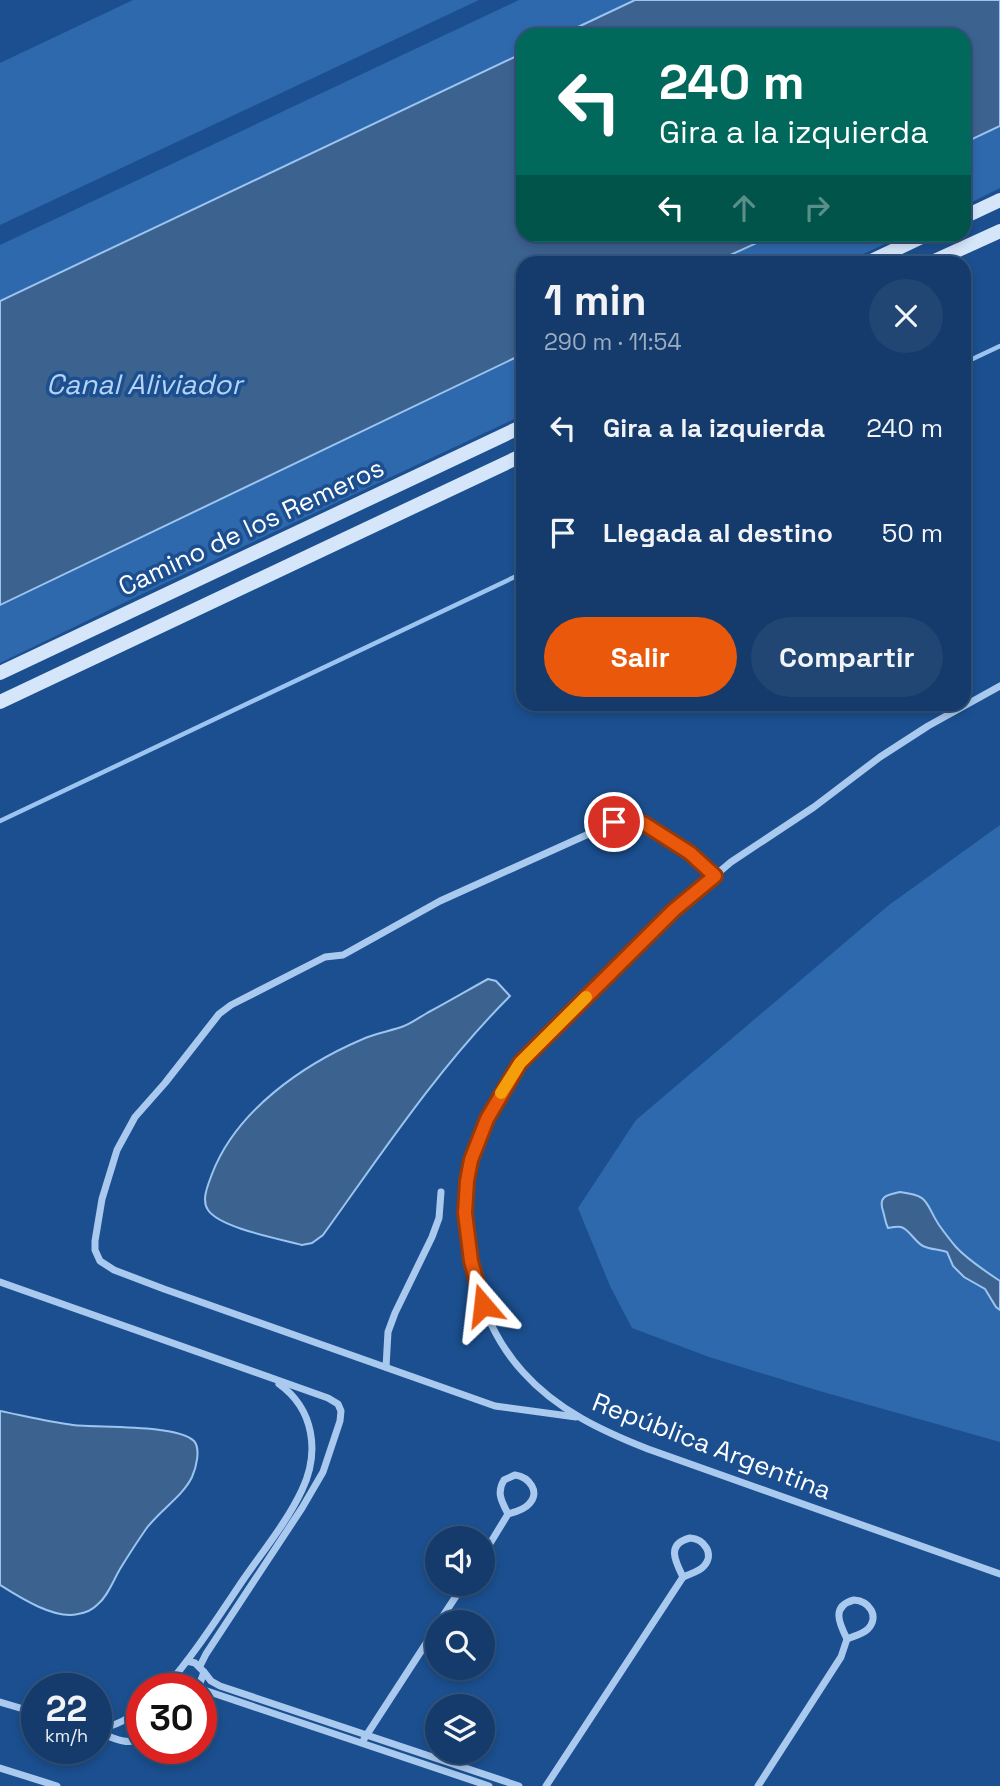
<!DOCTYPE html>
<html lang="es">
<head>
<meta charset="utf-8">
<style>
  body { margin:0; font-family:"Space Grotesk",sans-serif; background:#214673; color:#f1f3f6; height:100vh; display:flex; flex-direction:column; font-size:26px; white-space:nowrap }
  * { box-sizing:border-box; margin:0 }
  p { font-size:23px; color:#9dadc1 }
  .icon { flex:none; width:38px; height:38px; fill:none; stroke:currentColor; stroke-width:2; stroke-linecap:round; stroke-linejoin:round }
  .map { position:relative; flex:1; overflow:hidden }
  .details { position:absolute; left:516px; top:256px; width:455px; height:455px; display:flex; flex-direction:column; background:#143b6b; border-radius:21px; box-shadow:0 4px 10px #0003,0 0 0 2px #33557e }
  .details>* { flex:none }
  .top-card { position:absolute; left:516px; top:28px; width:455px; height:214px; border-radius:21px; box-shadow:0 4px 10px #0003,0 0 0 2px #33557e; background:#00695c; color:#fff; overflow:hidden }
  .tools { position:absolute; left:425px; top:1526px; display:grid; gap:14px }
  .tools a { display:grid; place-items:center; width:70px; height:70px; border-radius:50%; background:#143b6b; box-shadow:0 4px 10px #0003,0 0 0 2px #33557e; font-size:35px }
  .speed { position:absolute; left:21px; top:1673px; display:flex; gap:14px; font-size:35px; font-weight:700; text-align:center }
  .speed>* { display:grid; place-content:center; width:91px; height:91px; border-radius:50%; background:#143b6b; box-shadow:0 4px 10px #0003,0 0 0 2px #33557e; line-height:1 }
  .speed small { font-size:18px; font-weight:400 }
  .speed .limit { border:10px solid #d22; background:#fff; color:#111 }
  .pin { position:absolute; display:grid; place-items:center; width:60px; height:60px; color:#fff; margin:-30px; border:4px solid #fff; border-radius:50%; box-shadow:0 2px 7px #0007 }
  .me { position:absolute; width:77px; margin:-38px; rotate:343deg; stroke-linejoin:round; filter:drop-shadow(0 0 5px #0008) }
  .turn { display:flex; align-items:center; gap:24px; height:147px; padding:0 28px; font-size:32px }
  .turn .icon { width:91px; height:91px; stroke-width:2.5 }
  .turn b { display:block; font-size:49px; line-height:60px }
  .lanes { display:flex; align-items:center; height:66px; padding:0 28px; background:#0003; justify-content:center; gap:35px; direction:ltr }
  .lanes .off { opacity:.35 }
  .round { display:grid; place-items:center; flex:none; width:74px; height:74px; border-radius:37px; background:#214673 }
  .headline { display:flex; align-items:center; justify-content:space-between; height:119px; padding:0 28px }
  h1 { font-size:42px; font-weight:600; line-height:52px }
  .button { display:flex; gap:14px; margin-top:auto; padding:14px 28px }
  .button a { flex:1; height:80px; border-radius:42px; background:#ea580c; color:#fff; font-size:28px; font-weight:600; line-height:80px; text-align:center }
  .button a+a { background:#214673; color:#f1f3f6 }
  ul { padding:0; list-style:none }
  li { display:flex; align-items:center; gap:21px; height:105px; padding:0 28px }
  li div { flex:1 }
  li b { display:block; font-size:26px }
  li em { font-style:normal }
  .map>svg:first-child { display:block }
</style>
</head>
<body>
<div class="map">
<svg width="1000" height="1786" viewBox="0 0 1000 1786">
  <rect width="100%" height="100%" fill="#1b4f8f"/>
  <!-- green -->
  <g fill="#2e69ad">
    <path d="M133 0H479L0 225V63Z"/>
    <path d="M519 0H635L561 35H523V53L0 301V245Z"/>
    <path d="M1000 126V188L964 206V143Z"/>
    <path d="M774 234H904V235L846 262H715Z"/>
    <path d="M523 354V415L138 596 0 663V605Z"/>
    <path d="M1000 825V1442L816 1390 709 1357 632 1328 610 1286 578 1208 636 1120 889 905Z"/>
  </g>
  <!-- water -->
  <g fill="#3c6290" stroke="#9cc4f0" stroke-width="2">
    <path d="M635 0H1000V126L964 143V35H561Z"/>
    <path d="M523 53V234L774 235 715 262H523V354L0 605V301Z"/>
    <path d="M488 979 496 981 510 996C438 1068 382 1153 323 1235L312 1243 302 1245C280 1239 220 1228 208 1210 201 1200 208 1185 212 1174 236 1111 302 1065 363 1039 376 1033 391 1031 404 1026 412 1023 420 1017 427 1013 448 1002 468 990 488 979Z"/>
    <path d="M900 1192C931 1196 924 1202 939 1225 944 1232 950 1240 956 1247 968 1260 985 1271 1000 1281V1310L996 1307 985 1289 964 1277 953 1266 947 1252C939 1249 931 1250 923 1246 915 1242 909 1229 901 1227 897 1226 893 1227 888 1228 885 1222 885 1217 883 1211 878 1196 887 1195 900 1192Z"/>
    <path d="M0 1411C25 1416 48 1422 73 1425 99 1428 177 1424 194 1441 201 1449 196 1468 192 1477 183 1496 159 1511 146 1529 137 1542 128 1556 120 1569 113 1581 108 1596 97 1605 92 1610 85 1613 78 1614 55 1620 19 1597 0 1585Z"/>
  </g>
  <g fill="none" stroke-linecap="round" stroke-linejoin="round">
    <!-- stream -->
    <g stroke="#9cc4f0" stroke-width="4.5">
      <path d="M964 363 1000 346"/>
      <path d="M0 821 523 573"/>
    </g>
    <!-- street -->
    <g stroke="#a9c9ee" stroke-width="7">
      <path d="M1000 686 928 726 880 757 814 807 731 862 674 910 520 1063C500 1094 480 1126 471 1162 455 1229 476 1321 523 1372 557 1410 602 1431 648 1449L1000 1574"/>
      <path d="M0 1282 328 1398 338 1404 341 1411 340 1421 323 1472 302 1508 206 1654 200 1666"/>
      <path d="M386 1367 388 1332 395 1313 432 1237 439 1218 441 1192"/>
      <path d="M576 1417 495 1406 164 1289 114 1270 100 1261 95 1250V1241L102 1199 117 1150 135 1117 165 1083 219 1014 231 1005 325 957 343 955 440 901 613 823 629 820 643 823 690 854 715 876"/>
      <path d="M515 1475C529 1477 541 1492 529 1504 524 1510 515 1512 508 1514 502 1502 496 1493 504 1480Z"/>
      <path d="M690 1538C704 1539 715 1554 704 1566 699 1572 689 1574 683 1577 675 1561 666 1544 690 1538Z"/>
      <path d="M483 1555 508 1514"/>
      <path d="M854 1600C869 1601 880 1616 868 1629 863 1634 854 1636 847 1639 839 1623 831 1606 854 1600Z"/>
      <path d="M439 1622 464 1584"/>
      <path d="M187 1661 195 1663 204 1672 199 1686 194 1689"/>
      <path d="M204 1672 211 1681 220 1686 519 1786"/>
      <path d="M164 1689C194 1655 218 1617 243 1580 263 1551 287 1522 302 1490 320 1452 314 1409 279 1384"/>
      <path d="M201 1689 489 1786"/>
      <path d="M0 1702 37 1713"/>
      <path d="M96 1729C113 1728 128 1719 142 1709"/>
      <path d="M96 1731C111 1737 126 1746 142 1739"/>
      <path d="M364 1739 438 1625"/>
      <path d="M0 1768 57 1786"/>
      <path d="M546 1786 683 1577"/>
      <path d="M758 1786 841 1657 847 1639"/>
    </g>
    <!-- secondary -->
    <g stroke="#d6e6fa" stroke-width="14">
      <path d="M964 217 1000 200"/>
      <path d="M869 262 928 234"/>
      <path d="M932 262 1000 231"/>
      <path d="M0 673 523 426"/>
      <path d="M0 702 523 455"/>
    </g>
  </g>
  <g fill="none" stroke-linecap="round" stroke-linejoin="round">
    <defs>
      <path id="route" d="M483 1305 471 1261 465 1213 467 1181 471 1160 487 1119 520 1063 674 910 715 876 690 853 643 823 629 820 614 822"/>
    </defs>
    <!-- route casing -->
    <use href="#route" stroke="#983908" stroke-width="18"/>
    <!-- route -->
    <use href="#route" stroke="#ea580c" stroke-width="12"/>
    <!-- slow -->
    <path stroke="#f59e0b" stroke-width="12" d="M501 1093 520 1063 586 997"/>
  </g>
  <g text-anchor="middle" stroke-width="7" stroke-linejoin="round" paint-order="stroke">
    <!-- street labels -->
    <g font-size="26" fill="#fff" stroke="#1b4f8f">
      <text transform="translate(251 527) rotate(-25)" y="9">Camino de los Remeros</text>
      <text transform="translate(712 1446) rotate(21)" y="9">República Argentina</text>
    </g>
    <!-- water labels -->
    <g font-size="28" font-style="italic" fill="#b5d3f5" stroke="#1b4f8f">
      <text x="144" y="394">Canal Aliviador</text>
    </g>
  </g>
</svg>
<div class="tools">
<a><svg class="icon" aria-label="sound" viewBox="0 0 24 24"><path d="M4 9h4l5-4v14l-5-4H4zM17 9q2 3 0 6"/></svg></a>
<a><svg class="icon" aria-label="search" viewBox="0 0 24 24"><circle cx="10" cy="10" r="6"/><path d="M15 15l6 6"/></svg></a>
<a><svg class="icon" aria-label="layers" viewBox="0 0 24 24"><path d="M12 4l9 5-9 5-9-5zM3 14l9 5 9-5"/></svg></a>
</div>
<div class="speed"><div>22<small>km/h</small></div><div class="limit">30</div></div>
<div class="pin" style="left:614px;top:822px;background:#d93025"><svg class="icon" aria-label="arrive" viewBox="0 0 24 24"><path d="M6 21V4h12l-3 4 3 4H6"/></svg></div>
<svg class="me" style="left:483px;top:1305px" viewBox="-20 -20 40 40"><path d="M0-17L14 15 0 8-14 15z" fill="#ea580c" stroke="#fff" stroke-width="4"/></svg>
<div class="top-card">
<div class="turn"><svg class="icon" aria-label="left" viewBox="0 0 24 24"><path d="M17 20v-9H6M10 6l-5 5 5 5"/></svg><div><b>240 m</b>Gira a la izquierda</div></div>
<div class="lanes"><svg class="icon" aria-label="left" viewBox="0 0 24 24"><path d="M17 20v-9H6M10 6l-5 5 5 5"/></svg><svg class="icon off" aria-label="ahead" viewBox="0 0 24 24"><path d="M12 20V5M6 11l6-6 6 6"/></svg><svg class="icon off" aria-label="right" viewBox="0 0 24 24"><path d="M7 20v-9h11M14 6l5 5-5 5"/></svg></div>
</div>
<section class="details">
<div class="headline"><div><h1>1 min</h1><p>290 m · 11:54</p></div><a class="round"><svg class="icon" aria-label="close" viewBox="0 0 24 24"><path d="M6 6l12 12M18 6L6 18"/></svg></a></div>
<ul>
<li><svg class="icon" aria-label="left" viewBox="0 0 24 24"><path d="M17 20v-9H6M10 6l-5 5 5 5"/></svg><div><b>Gira a la izquierda</b></div><em>240 m</em></li>
<li><svg class="icon" aria-label="arrive" viewBox="0 0 24 24"><path d="M6 21V4h12l-3 4 3 4H6"/></svg><div><b>Llegada al destino</b></div><em>50 m</em></li>
</ul>
<div class="button"><a>Salir</a><a>Compartir</a></div>
</section>
</div>
</body>
</html>
